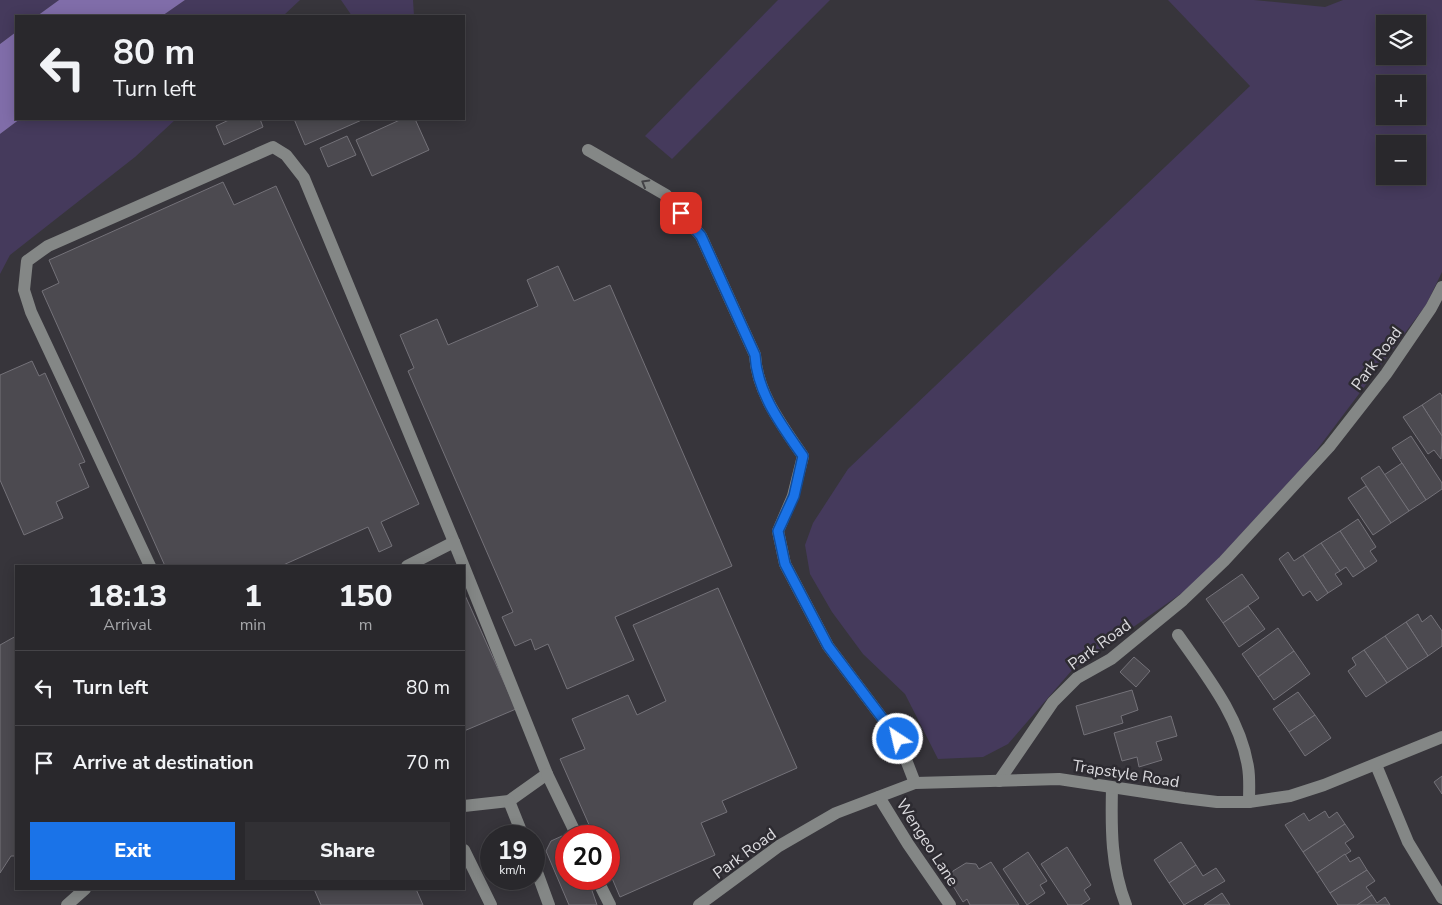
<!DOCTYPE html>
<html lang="en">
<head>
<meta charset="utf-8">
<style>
  body { margin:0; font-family:"Nunito Sans",sans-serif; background:#313034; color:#f1f3f6; height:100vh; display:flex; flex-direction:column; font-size:19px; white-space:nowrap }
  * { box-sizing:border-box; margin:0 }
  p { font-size:16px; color:#a5a6a9 }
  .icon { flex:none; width:28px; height:28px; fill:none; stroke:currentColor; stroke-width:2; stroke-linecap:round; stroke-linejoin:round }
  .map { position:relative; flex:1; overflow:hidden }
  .drawer { position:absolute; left:15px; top:565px; width:450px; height:325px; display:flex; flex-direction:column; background:#29282c; border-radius:0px; box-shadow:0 2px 12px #0003,0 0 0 1px #454448 }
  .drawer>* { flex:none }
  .hud { position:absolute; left:15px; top:15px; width:450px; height:105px; border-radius:0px; box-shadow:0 2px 12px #0003,0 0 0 1px #454448; background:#29282c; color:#f1f3f6; overflow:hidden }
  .controls { position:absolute; left:1376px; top:15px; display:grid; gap:10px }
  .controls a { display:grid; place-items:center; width:50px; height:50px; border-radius:0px; background:#29282c; box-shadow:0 2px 12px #0003,0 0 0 1px #454448; font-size:25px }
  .speed { position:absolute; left:480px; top:825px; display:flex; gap:10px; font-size:25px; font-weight:700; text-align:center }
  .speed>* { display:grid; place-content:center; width:65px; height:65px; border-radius:50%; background:#29282c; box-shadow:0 2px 12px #0003,0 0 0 1px #454448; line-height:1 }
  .speed small { font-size:12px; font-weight:400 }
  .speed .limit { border:8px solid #d22; background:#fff; color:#111 }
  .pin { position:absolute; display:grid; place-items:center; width:42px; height:42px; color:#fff; margin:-21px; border-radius:10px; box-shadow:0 2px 8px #0006 }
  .me { position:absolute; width:55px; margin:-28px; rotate:325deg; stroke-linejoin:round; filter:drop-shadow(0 0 4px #0008) }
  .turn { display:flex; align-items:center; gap:18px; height:105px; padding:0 15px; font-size:22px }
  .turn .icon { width:65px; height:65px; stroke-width:2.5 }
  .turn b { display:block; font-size:35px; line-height:42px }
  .eta { display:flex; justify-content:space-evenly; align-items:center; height:85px; text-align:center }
  .eta b { font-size:30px; font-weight:800; line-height:35px }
  .cta { display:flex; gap:10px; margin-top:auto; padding:10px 15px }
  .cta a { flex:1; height:58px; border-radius:0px; background:#1a73e8; color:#fff; font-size:20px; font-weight:800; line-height:58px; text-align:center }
  .cta a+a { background:#313034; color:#f1f3f6 }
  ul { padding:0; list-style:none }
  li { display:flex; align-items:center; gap:15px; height:75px; padding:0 15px; border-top:1px solid #454448 }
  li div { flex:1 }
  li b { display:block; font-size:19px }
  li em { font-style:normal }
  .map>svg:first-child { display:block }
</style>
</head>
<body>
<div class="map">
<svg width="1442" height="905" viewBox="0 0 1442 905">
  <rect width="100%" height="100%" fill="#37353b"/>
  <!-- green -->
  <g fill="#453a5c" fill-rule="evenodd">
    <path d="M0 0H59L37 16H16V32L0 44Z"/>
    <path d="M185 0H300L283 16H162Z"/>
    <path d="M341 0H413L414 16H352Z"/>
    <path d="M778 0H830L672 159 645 136Z"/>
    <path d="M1168 0H1254L1325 7 1343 0H1442V272L1426 305 1310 459 1195 584 1073 669 1008 744 983 757 938 759 905 694 863 654 832 612 810 574 805 545 813 523 848 469 1250 86ZM1385 24H1418V56H1385ZM1385 84H1418V116H1385ZM1385 144H1418V176H1385Z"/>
    <path d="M20 119H176L135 157 10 255 0 274V134Z"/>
  </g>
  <!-- water -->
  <g fill="#806da9">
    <path d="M59 0H185L162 16H37Z"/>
    <path d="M16 32V119H20L0 134V44Z"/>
  </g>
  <!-- building -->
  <g fill="#4c4a50" stroke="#747279">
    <path d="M231 119H260L263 127 224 145 216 126Z"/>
    <path d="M294 119H364L305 145Z"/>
    <path d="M402 119H415L429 150 372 176 356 140Z"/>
    <path d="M347 136 356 155 328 167 320 148Z"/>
    <path d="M223 182 234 205 276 186 419 504 381 522 392 546 379 552 368 527 281 566H165L42 291 59 283 49 260Z"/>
    <path d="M558 266 574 301 610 285 732 566 615 617 634 660 567 689 548 644 535 650 531 639 515 646 502 617 513 612 408 371 414 368 400 335 437 319 448 345 538 306 527 280Z"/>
    <path d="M32 361 39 376 45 373 85 462 79 464 89 487 56 502 63 518 24 535 0 480V375Z"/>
    <path d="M1440 393 1442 396V436L1422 405Z"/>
    <path d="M1422 405 1442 436 1441 459 1434 450 1428 454 1403 417Z"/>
    <path d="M1411 436 1442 483V489L1426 500 1392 448Z"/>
    <path d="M1402 463 1426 500 1409 511 1384 475Z"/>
    <path d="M1379 466 1409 511 1391 523 1361 478Z"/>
    <path d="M1366 486 1391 523 1373 535 1348 498Z"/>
    <path d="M1358 519 1376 547 1370 551 1377 561 1365 569 1340 531Z"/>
    <path d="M1340 531 1365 569 1353 577 1346 567 1340 571 1321 543Z"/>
    <path d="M1321 543 1340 571 1335 574 1342 584 1328 593 1303 555Z"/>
    <path d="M1288 552 1294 561 1303 555 1328 593 1317 601 1310 591 1303 596 1279 559Z"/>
    <path d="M1242 574 1259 598 1223 623 1206 599Z"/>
    <path d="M718 588 797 768 722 801 727 812 701 823 715 855 620 897 609 871V836H594L560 759 585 749 572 719 628 695 637 715 666 701 633 625Z"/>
    <path d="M464 593 516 709 464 731Z"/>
    <path d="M1248 606 1265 629 1239 647 1223 623Z"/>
    <path d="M1418 614 1422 622 1431 615 1442 631V646L1428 656 1406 622Z"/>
    <path d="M1406 622 1428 656 1408 669 1385 636Z"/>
    <path d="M1278 628 1294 651 1258 677 1242 654Z"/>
    <path d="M16 636V856H11L0 873V645Z"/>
    <path d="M1385 636 1408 669 1387 683 1364 650Z"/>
    <path d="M1364 650 1387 683 1366 697 1348 671 1356 665 1352 658Z"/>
    <path d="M1294 651 1310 674 1274 700 1258 677Z"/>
    <path d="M1134 657 1150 671 1136 687 1120 672Z"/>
    <path d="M1132 690 1138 710 1121 716 1123 723 1084 735 1076 706Z"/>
    <path d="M1298 692 1315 715 1289 732 1273 709Z"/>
    <path d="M1315 715 1331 738 1305 756 1289 732Z"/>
    <path d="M1171 716 1177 736 1156 742 1162 760 1139 767 1137 757 1122 761 1114 733Z"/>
    <path d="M1442 776V794L1434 782Z"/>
    <path d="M1325 811 1329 818 1337 812 1345 824 1303 852 1285 825 1304 813 1309 821Z"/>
    <path d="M1345 824 1354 837 1345 843 1351 851 1317 873 1303 852Z"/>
    <path d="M562 836 566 838V879H588L597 905H569L546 851 551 841Z"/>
    <path d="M1181 842 1196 865 1169 883 1154 860Z"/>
    <path d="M1067 847 1091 885 1084 890 1090 899 1081 905H1068L1041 864Z"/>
    <path d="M1028 852 1047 881 1040 885 1045 893 1027 905 1003 869Z"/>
    <path d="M1345 854 1350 862 1359 857 1367 870 1330 893 1317 873Z"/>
    <path d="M991 862 1019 905H970L967 899 963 902 950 881 953 871 966 863 976 864 979 869Z"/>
    <path d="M1196 865 1203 876 1216 868 1225 881 1184 905 1169 883Z"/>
    <path d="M1367 870 1375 881 1366 887 1372 895 1357 905H1338L1330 893Z"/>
    <path d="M314 889H416L423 905H321Z"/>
    <path d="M1222 893 1230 905H1204Z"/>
    <path d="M1372 895 1377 903 1385 897 1390 905H1357Z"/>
  </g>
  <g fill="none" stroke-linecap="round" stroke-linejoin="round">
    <!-- minor -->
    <g stroke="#848786" stroke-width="12">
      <path d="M588 150 666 195 701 236 755 355C757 393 782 425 803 456L793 496 778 531 785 564 828 646 898 739 915 783"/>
      <path d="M150 566 31 312 24 290 27 261 48 246 273 147 286 155 304 178 454 542"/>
      <path d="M407 566 454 542 547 774 509 801 464 806"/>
      <path d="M1178 635C1206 675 1240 717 1248 767 1250 778 1249 791 1249 802"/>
      <path d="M1376 765 1408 842 1442 898"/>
      <path d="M547 774 577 836"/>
      <path d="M999 781 1053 702 1077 678 1111 659 1183 600 1224 561 1329 447 1386 374 1431 308 1442 287"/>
      <path d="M1112 788C1111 829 1111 867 1126 905"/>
      <path d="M879 797 908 844 950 905"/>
      <path d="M509 801 523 836"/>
      <path d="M464 850 491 905"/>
      <path d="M534 864 549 905"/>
      <path d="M597 879 610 905"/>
      <path d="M67 905 85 889"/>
      <path d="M699 905 779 846 836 813 915 783 1059 779 1184 798 1217 802H1249L1290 796 1324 785 1442 737"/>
    </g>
  </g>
  <!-- one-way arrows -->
  <defs><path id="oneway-chevron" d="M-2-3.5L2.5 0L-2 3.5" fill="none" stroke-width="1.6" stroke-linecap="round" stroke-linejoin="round" transform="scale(1.25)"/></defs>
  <use stroke="#434246" href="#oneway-chevron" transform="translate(645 183) rotate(-150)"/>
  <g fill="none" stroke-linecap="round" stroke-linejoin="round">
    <defs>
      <path id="route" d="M681 213 701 236 755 355C757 393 782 426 803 456L794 496 778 531 785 564 828 646 898 739"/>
    </defs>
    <!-- route casing -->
    <use href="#route" stroke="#114b97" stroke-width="12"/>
    <!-- route -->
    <use href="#route" stroke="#1a73e8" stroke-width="9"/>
  </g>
  <g text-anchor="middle" stroke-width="5" stroke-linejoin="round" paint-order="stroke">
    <!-- street labels -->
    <g font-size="16" fill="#dcdbdf" stroke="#2d2b31">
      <text transform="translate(1376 358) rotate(-54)" y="6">Park Road</text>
      <text transform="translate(1099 644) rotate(-36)" y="6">Park Road</text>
      <text transform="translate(1126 773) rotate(9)" y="6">Trapstyle Road</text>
      <text transform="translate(928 842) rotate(57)" y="6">Wengeo Lane</text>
      <text transform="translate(744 853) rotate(-36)" y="6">Park Road</text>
    </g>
  </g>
</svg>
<div class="controls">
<a><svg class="icon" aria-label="layers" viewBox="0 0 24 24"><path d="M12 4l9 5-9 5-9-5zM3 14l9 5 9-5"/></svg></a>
<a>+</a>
<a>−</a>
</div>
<div class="speed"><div>19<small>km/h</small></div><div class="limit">20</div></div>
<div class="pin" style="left:681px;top:213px;background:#d93025"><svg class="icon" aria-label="arrive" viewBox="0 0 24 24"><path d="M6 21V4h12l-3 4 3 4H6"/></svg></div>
<svg class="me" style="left:898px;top:739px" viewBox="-20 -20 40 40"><circle r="17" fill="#1a73e8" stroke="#fff" stroke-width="3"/><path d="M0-11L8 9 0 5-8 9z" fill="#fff"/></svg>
<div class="hud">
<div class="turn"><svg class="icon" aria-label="left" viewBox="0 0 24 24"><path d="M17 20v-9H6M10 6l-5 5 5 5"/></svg><div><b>80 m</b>Turn left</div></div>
</div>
<section class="drawer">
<div class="eta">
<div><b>18:13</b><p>Arrival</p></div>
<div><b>1</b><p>min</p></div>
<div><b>150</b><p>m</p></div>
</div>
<ul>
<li><svg class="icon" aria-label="left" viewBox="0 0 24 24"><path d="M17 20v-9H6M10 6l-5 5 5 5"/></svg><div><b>Turn left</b></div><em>80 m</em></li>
<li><svg class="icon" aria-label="arrive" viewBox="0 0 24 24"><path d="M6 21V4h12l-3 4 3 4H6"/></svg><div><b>Arrive at destination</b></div><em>70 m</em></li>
</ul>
<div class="cta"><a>Exit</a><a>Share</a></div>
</section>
</div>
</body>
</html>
